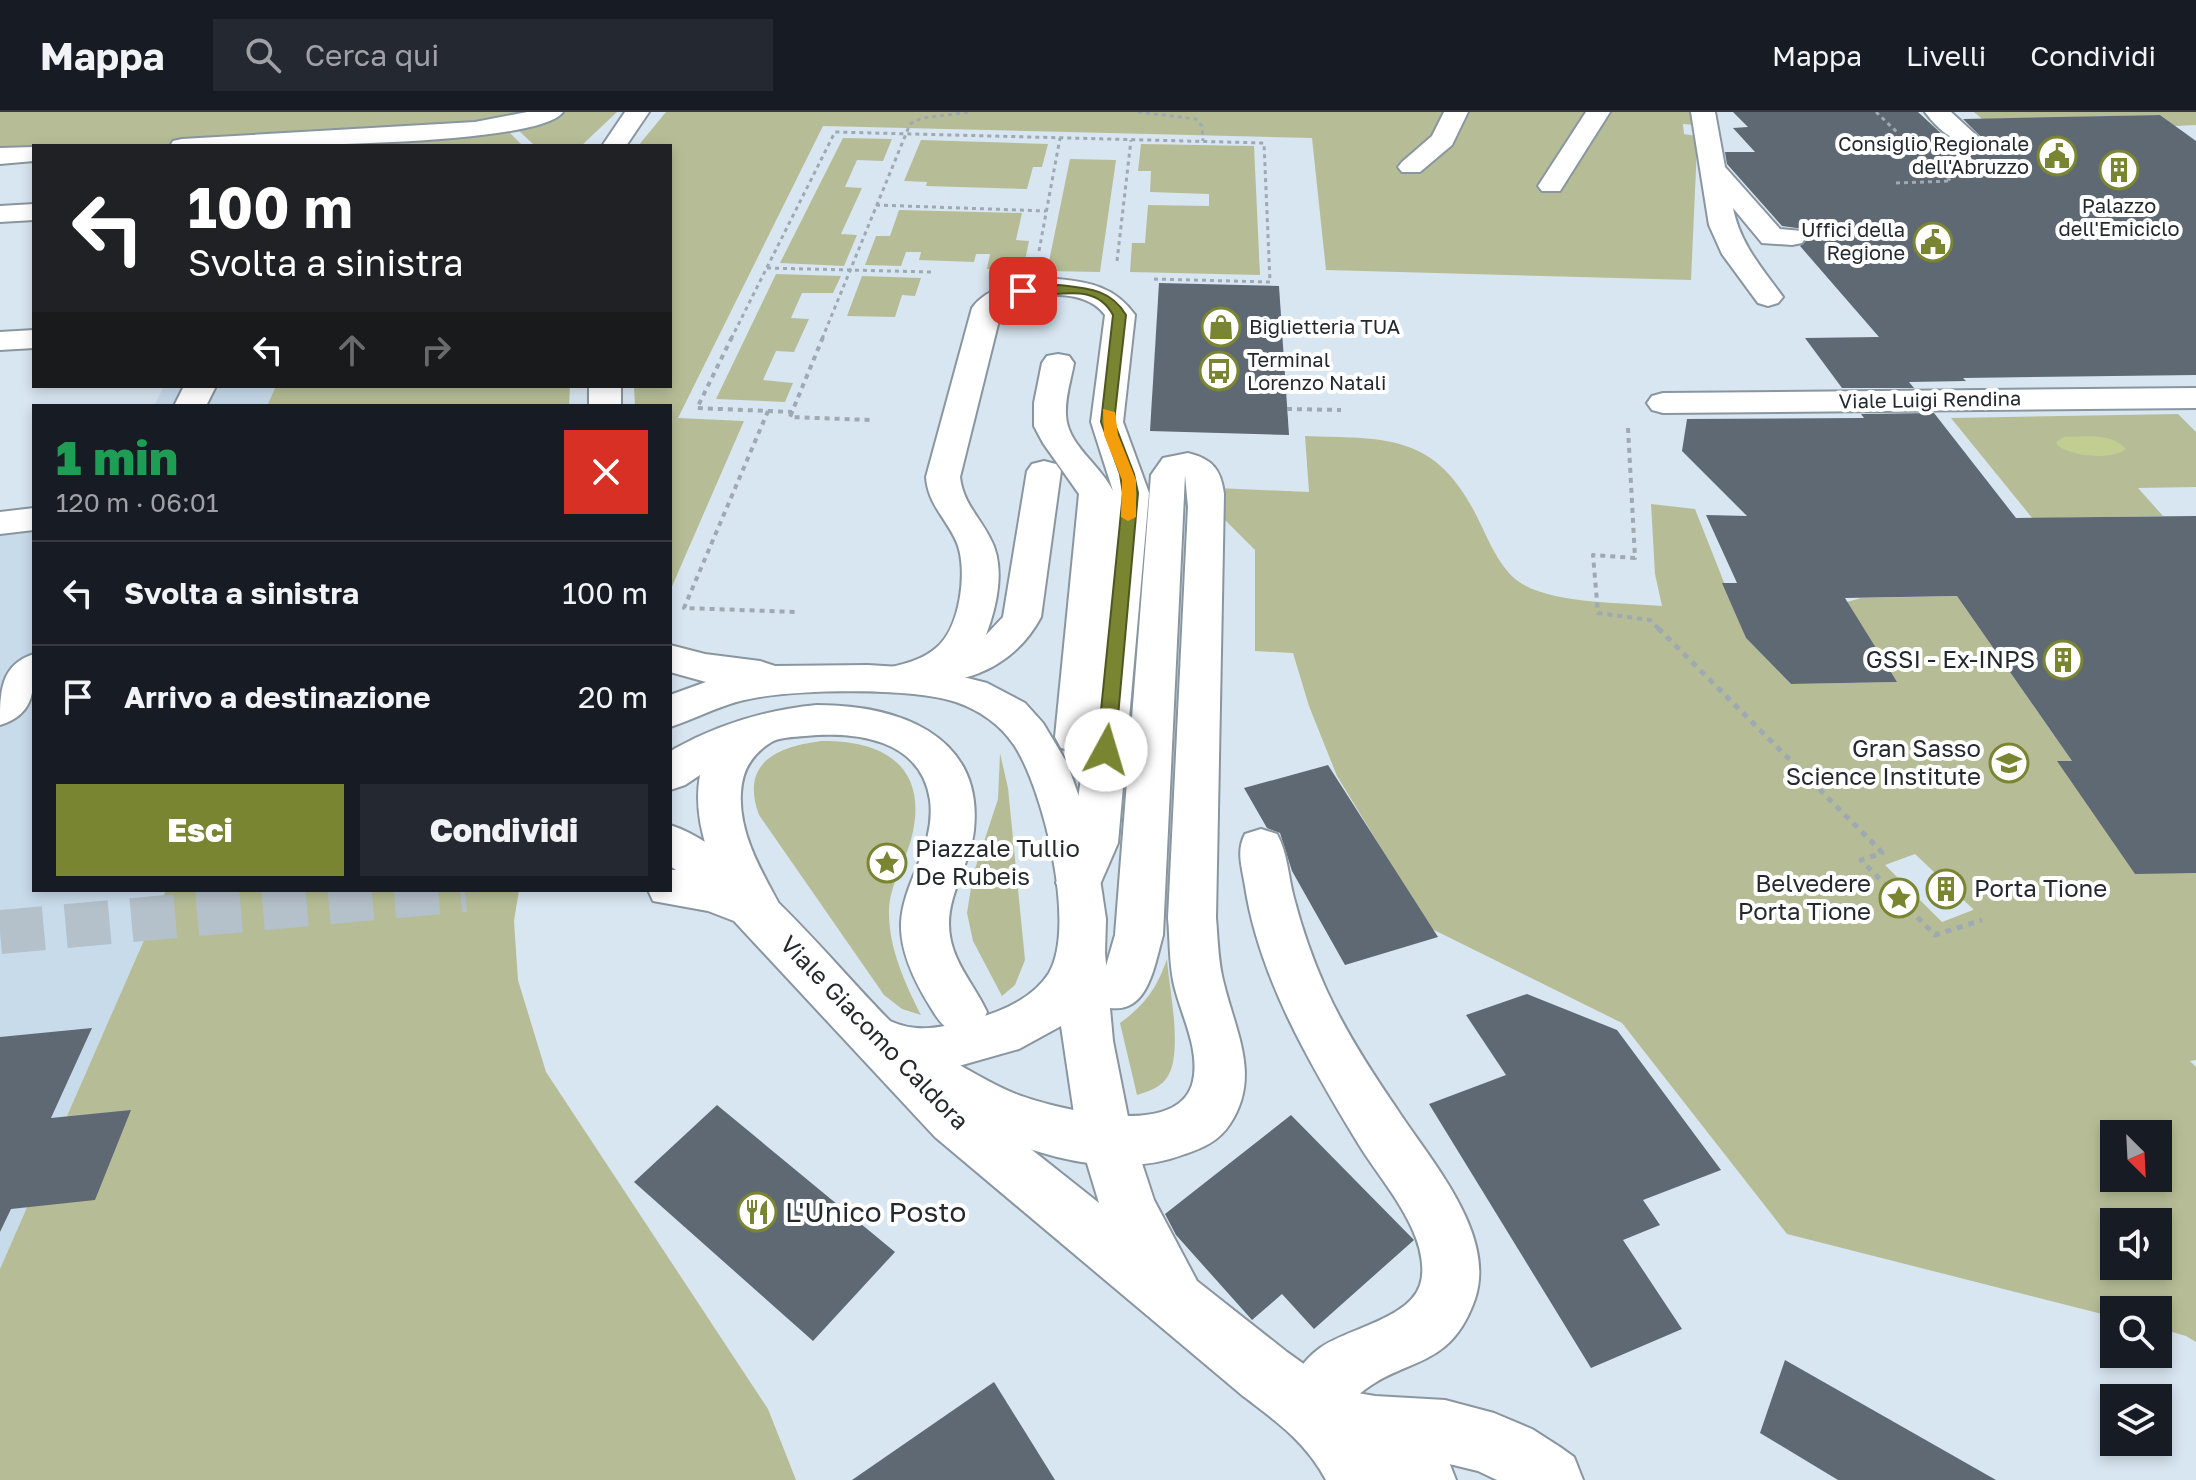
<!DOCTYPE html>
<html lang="it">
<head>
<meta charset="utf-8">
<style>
  body { margin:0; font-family:"Golos Text",sans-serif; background:#242831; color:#f1f3f6; height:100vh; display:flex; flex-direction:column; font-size:30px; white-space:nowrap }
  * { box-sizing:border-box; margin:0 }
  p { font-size:26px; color:#9ea1a6 }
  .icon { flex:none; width:44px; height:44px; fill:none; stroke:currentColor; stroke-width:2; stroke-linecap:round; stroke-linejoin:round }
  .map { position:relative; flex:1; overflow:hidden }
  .sheet { position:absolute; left:32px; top:292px; width:640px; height:488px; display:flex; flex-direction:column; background:#171b24; border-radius:0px; box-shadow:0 4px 12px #0003 }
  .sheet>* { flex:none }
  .top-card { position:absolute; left:32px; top:32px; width:640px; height:244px; border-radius:0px; box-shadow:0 4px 12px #0003; background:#202124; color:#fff; overflow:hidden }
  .needle { width:52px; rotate:156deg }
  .controls { position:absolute; left:2100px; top:1008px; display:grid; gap:16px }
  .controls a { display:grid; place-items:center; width:72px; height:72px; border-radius:0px; background:#171b24; box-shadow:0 4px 12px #0003; font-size:40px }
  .pin { position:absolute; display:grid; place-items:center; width:68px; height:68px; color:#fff; margin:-34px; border-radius:16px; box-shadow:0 4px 12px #0006 }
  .me { position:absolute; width:88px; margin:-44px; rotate:6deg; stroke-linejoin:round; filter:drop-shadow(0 0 6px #0008) }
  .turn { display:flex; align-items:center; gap:28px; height:168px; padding:0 24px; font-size:36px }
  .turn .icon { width:104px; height:104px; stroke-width:2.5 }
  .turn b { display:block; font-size:56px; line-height:68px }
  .lanes { display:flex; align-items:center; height:76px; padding:0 24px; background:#0003; justify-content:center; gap:40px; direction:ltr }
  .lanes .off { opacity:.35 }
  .round { display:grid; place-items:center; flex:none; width:84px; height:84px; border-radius:0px; background:#242831 }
  .summary { display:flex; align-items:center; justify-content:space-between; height:136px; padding:0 24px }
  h1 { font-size:48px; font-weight:800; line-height:60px; color:#1e9e55 }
  .primary-button { display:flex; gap:16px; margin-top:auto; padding:16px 24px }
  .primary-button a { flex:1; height:92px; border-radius:0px; background:#7a8532; color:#fff; font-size:32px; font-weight:800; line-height:92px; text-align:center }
  .primary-button a+a { background:#242831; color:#f1f3f6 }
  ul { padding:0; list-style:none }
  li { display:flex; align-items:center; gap:24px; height:104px; padding:0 24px; border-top:2px solid #363941 }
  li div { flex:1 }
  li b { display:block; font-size:30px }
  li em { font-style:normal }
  header { display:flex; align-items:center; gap:48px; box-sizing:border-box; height:112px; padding:0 40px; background:#171b24; border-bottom:2px solid #363941 }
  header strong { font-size:38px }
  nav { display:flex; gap:44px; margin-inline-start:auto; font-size:28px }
  .search { width:560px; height:72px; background:#242831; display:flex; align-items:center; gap:20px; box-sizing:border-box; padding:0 28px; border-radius:0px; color:#9ea1a6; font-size:30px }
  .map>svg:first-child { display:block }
</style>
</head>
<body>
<header>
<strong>Mappa</strong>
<div class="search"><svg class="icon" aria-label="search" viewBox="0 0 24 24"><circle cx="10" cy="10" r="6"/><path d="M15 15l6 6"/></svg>Cerca qui</div>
<nav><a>Mappa</a><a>Livelli</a><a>Condividi</a></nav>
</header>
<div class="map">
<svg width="2196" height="1368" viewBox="0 0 2196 1368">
  <rect width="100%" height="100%" fill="#d8e6f1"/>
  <!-- built -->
  <g fill="#c8dbeb">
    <path d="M164 274H276L267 294H154Z"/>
    <path d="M34 395V778H166L0 1158V399Z"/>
  </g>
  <!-- green -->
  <g fill="#b6bd96" fill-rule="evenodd">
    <path d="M0 0H544L471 16 143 34H34V40L0 42Z"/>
    <path d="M557 0H617L581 34H535L514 14Z"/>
    <path d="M666 0H1692L1696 13 1683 12 1684 22 1696 24 1697 35 1691 168 1326 158 1312 26 823 14 678 306 744 309 670 479V294H635L634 274H670V34H638Z"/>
    <path d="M1974 0H2196V13L2175 14 2160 3 1982 7Z"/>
    <path d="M505 16 523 34H221L474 20Z"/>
    <path d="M843 26 892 27 883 49 857 48 845 75 862 76 841 122 857 123 844 154 780 151Z"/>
    <path d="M921 28 1048 32 1042 55H1033L1027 77 926 74 927 70 904 69Z"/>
    <path d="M1141 32 1254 34 1260 163 1130 160 1132 131H1145L1148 93 1209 94V82L1150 80 1151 59H1138Z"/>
    <path d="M1070 47 1116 48 1100 160 1047 159Z"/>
    <path d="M899 98 1022 101 1016 128 1029 129 1023 158 987 157 990 142H976L974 150 919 148 921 140H906L901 154 865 153 876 124H890Z"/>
    <path d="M776 162 841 164 833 181H802L791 206 809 207 794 240 776 239 763 268 793 271 785 290 716 287Z"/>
    <path d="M862 164 921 166 915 184 902 183 895 205 847 204Z"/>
    <path d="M276 274H570L569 294H267Z"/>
    <path d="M2178 302 2196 320V375L2138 376 2163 404 2052 406 2102 492 1951 306Z"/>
    <path d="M1305 324C1381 327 1432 320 1473 397 1485 419 1495 448 1513 465 1542 493 1623 490 1662 494L1655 462 1651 392 1695 397 1746 526 1791 572 1896 570 1847 490 1861 486 1957 484 2072 649 2058 650 2196 761V948L2190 949 2196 955V1230L2186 1224 2158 1216V1198H2114V1205L1787 1122 1622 911 1430 816 1337 664 1309 594 1293 541 1255 539V438L1217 400V376L1309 380ZM1915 742 1973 797V798L1942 810 1885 753ZM2114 1022H2158V1066H2114ZM2114 1110H2158V1154H2114Z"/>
    <path d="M821 629C886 628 930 656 911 728 904 752 890 773 889 798 888 834 905 872 921 903L902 897 884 883 759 703C740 651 776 635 821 629Z"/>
    <path d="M1000 641 1008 676 1025 848 1015 873 1002 884 973 829 967 801 973 763 998 687Z"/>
    <path d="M166 778H519L514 809 518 868 546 960 768 1297 796 1368H0V1157Z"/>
    <path d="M1167 847C1169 876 1183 939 1168 964 1162 975 1149 979 1137 983L1120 911C1145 893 1157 876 1167 847Z"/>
  </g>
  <!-- water -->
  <path fill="#c2cd91" d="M2064 325C2085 325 2110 320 2126 337 2111 349 2073 344 2058 334L2056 330Z"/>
  <!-- building -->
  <g fill="#5e6973">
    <path d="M1733 0H1918L1945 25 1967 33 1977 31 1980 24 1963 7 2160 3 2196 29V263L1963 266 1966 269 1909 270 1914 276H1842L1805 226 1879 225 1800 134 1808 127 1804 117 1782 114 1727 52 1725 40H1755L1733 16 1748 15Z"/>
    <path d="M1159 171 1279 174 1289 323 1150 319Z"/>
    <path d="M1934 301 2016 406 2196 404V761L2135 762 2057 649H2072L1957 484 1845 486 1897 570 1791 572 1746 526 1722 471H1737L1706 403 1747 404 1682 339 1687 307 1864 306 1861 302Z"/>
    <path d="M1328 653 1438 825 1345 853 1292 759 1280 721 1267 716 1244 676Z"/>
    <path d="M1527 882 1617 918 1721 1058 1643 1088 1660 1113 1623 1128 1682 1217 1591 1256 1429 992 1506 963 1466 903Z"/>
    <path d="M92 916 51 1006 131 998 95 1088 11 1097 0 1120V925Z"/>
    <path d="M717 993 895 1140 813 1229 634 1070Z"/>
    <path d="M1291 1003 1414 1128 1314 1217 1282 1182 1252 1208 1176 1123 1165 1102Z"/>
    <path d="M1785 1248 1996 1368H1838L1760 1321Z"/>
    <path d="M994 1270 1055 1368H852Z"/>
  </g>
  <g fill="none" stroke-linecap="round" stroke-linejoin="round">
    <!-- major-tunnel -->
    <path stroke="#b4c0ca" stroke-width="44" stroke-dasharray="44 22" stroke-linecap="butt" d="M0 820 465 778"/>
    <defs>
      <g id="minor">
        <path d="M527 0H563C537 37 226 34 170 34L173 29 182 27 475 10Z"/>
        <path d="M1444 0H1468L1452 33 1420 60H1402L1398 55 1402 50 1432 24Z"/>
        <path d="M1586 0H1610L1560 79H1542L1538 74Z"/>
        <path d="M1691 0H1715L1725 55 1780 117 1802 119 1806 125 1802 131 1792 133 1762 131 1733 96C1740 132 1762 156 1783 185L1778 191 1768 194 1758 191 1722 142 1709 113Z"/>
        <path d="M1925 0H1951L1977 24 1974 29C1955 34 1936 15 1925 0Z"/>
        <path d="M34 35V49L0 52V36Z"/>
        <path d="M34 92V108L0 110V94Z"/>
        <path d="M1057 167C1090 170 1115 175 1135 203L1123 310 1149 381 1118 731 1095 784 1079 789 1063 784 1056 771 1072 731 1085 637 1076 640 1061 636 1055 625 1079 382 1043 331 1034 314V291L1042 251 1047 244 1058 242 1069 244 1074 251C1071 268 1065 285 1066 303 1067 333 1100 352 1113 379L1091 310 1105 203C1084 174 1026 180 1001 200L960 365C963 391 979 404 990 426 1006 454 997 494 986 523L1003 505 1027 359 1032 352 1044 349 1056 352 1061 359 1041 505C1021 543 983 568 940 569 917 569 902 585 879 578L873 568 879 558C898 553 920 550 936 536 960 517 968 459 957 431 947 407 928 393 926 365L972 196C990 171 1029 168 1057 167Z"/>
        <path d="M34 218V236L0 238V220Z"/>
        <path d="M184 274H216L206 294H174Z"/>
        <path d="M2196 276V296L1663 301 1652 298 1647 291 1652 284 1663 281Z"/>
        <path d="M1188 341C1212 347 1221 357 1224 382L1216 806C1218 828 1218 851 1224 872 1236 921 1261 965 1230 1012 1219 1029 1203 1036 1185 1042 1106 1073 1006 1035 936 994 914 981 897 976 886 953L894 937 912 930C949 943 980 968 1016 982 1056 997 1180 1029 1193 969 1200 937 1181 903 1174 873 1169 851 1170 828 1168 806L1188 395 1185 363 1163 823C1153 859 1147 910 1098 893L1091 878 1106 854 1115 823 1151 363 1163 346Z"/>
        <path d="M34 396V418L0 422V400Z"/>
        <path d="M34 542C34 574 37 602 0 613 0 580 0 553 34 542Z"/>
        <path d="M817 593C895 593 984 621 974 718 971 750 949 779 949 812 949 847 973 870 987 900L980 915C954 924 945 920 931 896 916 872 900 841 901 811 903 769 936 735 930 688 921 627 856 619 805 624 794 625 778 625 770 631 751 643 742 659 741 681 738 725 767 768 786 805L779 819 762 824 745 819C720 770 690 719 700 663L685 673 670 678V640L674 637C719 612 765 598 817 593Z"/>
        <path d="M1261 717 1277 722C1288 742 1288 764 1294 786 1302 817 1313 848 1326 877 1345 919 1371 959 1397 997 1430 1048 1497 1122 1475 1187 1449 1262 1400 1243 1354 1287L1447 1345 1456 1368H1366L1289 1318 1280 1296C1289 1273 1299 1251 1320 1236 1346 1217 1409 1207 1420 1173 1425 1159 1421 1139 1416 1126 1404 1093 1377 1062 1359 1033 1311 954 1259 866 1245 774 1242 755 1236 739 1245 722Z"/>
      </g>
      <g id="major">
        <path d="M625 0H649L626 34H602Z"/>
        <rect x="589" y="274" width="32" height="20"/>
        <path d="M670 533 705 542 760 549 775 554 868 553 932 557 987 571 1025 591 1043 611 1067 651 1094 727 1106 807 1105 841 1113 929 1130 1015 1154 1088 1197 1169 1287 1240 1340 1278 1375 1284 1445 1288 1494 1301 1532 1317 1560 1335 1574 1345 1583 1368H1497L1478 1359 1445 1351 1385 1348 1393 1368H1326C1306 1330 1276 1309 1243 1284L935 1025 734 809 708 799 653 789 648 778H670V758H676L670 754V713C743 736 834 853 890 909 915 921 940 916 967 909 996 902 1032 888 1049 861 1077 814 1043 676 1014 633 1000 612 979 598 956 590 912 575 790 577 744 588 718 594 695 607 670 615V583L706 570 670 560ZM1061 914 1076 1015 1099 1091 973 991 941 959 1019 937Z"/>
      </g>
    </defs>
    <!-- minor casing -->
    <use href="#minor" stroke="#89969f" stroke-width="4"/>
    <!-- major casing -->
    <use href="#major" stroke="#89969f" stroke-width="4"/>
    <!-- path-far2 -->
    <g stroke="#9ea9b2" stroke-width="3" stroke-dasharray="4 4" stroke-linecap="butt">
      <path d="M1138 0 1196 7 1202 14 1203 29"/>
      <path d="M1876 0 1898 21"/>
      <path d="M1896 71 1951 69 1935 55"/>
      <path d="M876 93 1046 99"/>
      <path d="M1039 139 1060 26"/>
      <path d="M1117 149 1131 28"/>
      <path d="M767 156 931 160"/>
      <path d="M731 227 835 20 1264 31 1270 170 1153 167"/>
      <path d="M822 227 910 12 922 6 970 0"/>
    </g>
    <!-- path-far1 -->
    <g stroke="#9ea9b2" stroke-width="4" stroke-dasharray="5 5" stroke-linecap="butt">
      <path d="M732 225 697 296 768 299 684 496 797 500"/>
      <path d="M1287 297 1341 298"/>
      <path d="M768 299 792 300 823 225"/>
      <path d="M792 300 790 305 870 308"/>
      <path d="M1628 316 1635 446 1593 443 1598 501 1650 508 1660 518"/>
    </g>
    <!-- path -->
    <path stroke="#9ea9b2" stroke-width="5" stroke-dasharray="6 6" stroke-linecap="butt" d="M1658 516 1878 736 1882 741 1861 748 1935 823 1982 808"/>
    <!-- minor -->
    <use href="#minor" fill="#fff" fill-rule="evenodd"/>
    <!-- major -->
    <use href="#major" fill="#fff" fill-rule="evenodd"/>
  </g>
  <!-- route -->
  <path fill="#7a8532" stroke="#4f5620" stroke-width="2" d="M1059 173C1087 176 1111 177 1126 203L1114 310 1134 362 1138 381 1115 638 1106 644 1097 638 1123 381 1120 362 1101 310 1113 203C1091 162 1041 194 1017 179L1023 175Z"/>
  <!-- slow -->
  <path fill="#f59e0b" d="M1103 297 1115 300 1118 323 1136 368V405L1128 409 1121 405 1122 368 1104 323Z"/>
  <!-- icons -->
  <defs>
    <symbol id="civic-ring" viewBox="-11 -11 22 22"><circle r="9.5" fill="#fff" stroke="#7a8532" stroke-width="1.5"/><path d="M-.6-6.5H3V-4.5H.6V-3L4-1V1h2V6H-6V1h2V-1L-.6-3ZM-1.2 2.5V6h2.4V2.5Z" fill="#7a8532"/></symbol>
    <symbol id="building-ring" viewBox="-11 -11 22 22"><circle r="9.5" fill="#fff" stroke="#7a8532" stroke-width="1.5"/><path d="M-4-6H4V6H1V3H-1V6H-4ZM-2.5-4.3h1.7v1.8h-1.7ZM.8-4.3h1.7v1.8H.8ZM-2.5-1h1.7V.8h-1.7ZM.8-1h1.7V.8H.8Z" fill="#7a8532"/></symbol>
    <symbol id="shop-ring" viewBox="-11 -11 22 22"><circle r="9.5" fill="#fff" stroke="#7a8532" stroke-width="1.5"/><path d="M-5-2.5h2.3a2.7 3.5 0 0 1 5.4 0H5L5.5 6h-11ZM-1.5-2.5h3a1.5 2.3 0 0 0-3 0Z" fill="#7a8532"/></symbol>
    <symbol id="bus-ring" viewBox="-11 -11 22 22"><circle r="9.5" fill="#fff" stroke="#7a8532" stroke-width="1.5"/><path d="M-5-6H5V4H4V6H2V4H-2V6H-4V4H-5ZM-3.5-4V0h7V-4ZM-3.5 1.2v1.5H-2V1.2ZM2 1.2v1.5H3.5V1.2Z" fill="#7a8532"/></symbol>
    <symbol id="university-ring" viewBox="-11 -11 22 22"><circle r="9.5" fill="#fff" stroke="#7a8532" stroke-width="1.5"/><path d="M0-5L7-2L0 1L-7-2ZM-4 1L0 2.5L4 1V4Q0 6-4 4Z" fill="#7a8532"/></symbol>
    <symbol id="sight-ring" viewBox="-11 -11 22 22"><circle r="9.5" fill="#fff" stroke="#7a8532" stroke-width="1.5"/><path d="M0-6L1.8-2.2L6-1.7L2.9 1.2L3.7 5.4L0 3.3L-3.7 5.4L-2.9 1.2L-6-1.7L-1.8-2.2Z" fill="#7a8532"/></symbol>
    <symbol id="restaurant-ring" viewBox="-11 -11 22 22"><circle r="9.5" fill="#fff" stroke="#7a8532" stroke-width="1.5"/><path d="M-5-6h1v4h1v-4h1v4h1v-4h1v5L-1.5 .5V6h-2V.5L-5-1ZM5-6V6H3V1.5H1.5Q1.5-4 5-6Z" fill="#7a8532"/></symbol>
  </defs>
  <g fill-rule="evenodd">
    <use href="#civic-ring" x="2035" y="22" width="44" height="44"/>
    <use href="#building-ring" x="2097" y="36" width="44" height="44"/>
    <use href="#civic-ring" x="1911" y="108" width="44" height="44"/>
    <use href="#shop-ring" x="1199" y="193" width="44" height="44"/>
    <use href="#bus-ring" x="1197" y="237" width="44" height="44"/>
    <use href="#building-ring" x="2041" y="526" width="44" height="44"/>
    <use href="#university-ring" x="1987" y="629" width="44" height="44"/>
    <use href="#sight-ring" x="865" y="729" width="44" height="44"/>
    <use href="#building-ring" x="1924" y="755" width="44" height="44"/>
    <use href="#sight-ring" x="1877" y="764" width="44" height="44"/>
    <use href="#restaurant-ring" x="735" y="1078" width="44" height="44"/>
  </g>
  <g text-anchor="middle" stroke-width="8" stroke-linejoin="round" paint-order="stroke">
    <!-- far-poi labels -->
    <g font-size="20" fill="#24292d" stroke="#fff" text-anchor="end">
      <text x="2029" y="39">Consiglio Regionale<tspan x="2029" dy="23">dell'Abruzzo</tspan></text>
      <text x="2119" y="101" text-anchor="middle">Palazzo<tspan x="2119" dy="23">dell'Emiciclo</tspan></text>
      <text x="1905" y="125">Uffici della<tspan x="1905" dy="23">Regione</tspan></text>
      <text x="1249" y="222" text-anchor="start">Biglietteria TUA</text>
      <text x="1247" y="255" text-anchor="start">Terminal<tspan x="1247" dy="23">Lorenzo Natali</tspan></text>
    </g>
    <!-- far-street labels -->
    <g font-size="20" fill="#24292d" stroke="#fff">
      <text transform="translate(1930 288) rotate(-1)" y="7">Viale Luigi Rendina</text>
    </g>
    <!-- poi labels -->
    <g font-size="24" fill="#24292d" stroke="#fff" text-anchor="end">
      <text x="2035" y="556">GSSI - Ex-INPS</text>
      <text x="1981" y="645">Gran Sasso<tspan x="1981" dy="28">Science Institute</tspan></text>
      <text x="915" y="745" text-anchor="start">Piazzale Tullio<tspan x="915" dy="28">De Rubeis</tspan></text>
      <text x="1871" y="780">Belvedere<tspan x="1871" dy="28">Porta Tione</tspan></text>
      <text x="1974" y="785" text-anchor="start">Porta Tione</text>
    </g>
    <!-- street labels -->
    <g font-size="24" fill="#24292d" stroke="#fff">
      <text transform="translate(874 921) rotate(46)" y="8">Viale Giacomo Caldora</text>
    </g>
    <!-- near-poi labels -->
    <g font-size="28" fill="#24292d" stroke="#fff" text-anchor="start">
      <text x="785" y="1110">L'Unico Posto</text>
    </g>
  </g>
</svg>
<div class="controls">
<a><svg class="needle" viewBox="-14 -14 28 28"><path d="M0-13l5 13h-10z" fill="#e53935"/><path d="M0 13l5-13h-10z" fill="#9ea1a6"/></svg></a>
<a><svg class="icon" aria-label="sound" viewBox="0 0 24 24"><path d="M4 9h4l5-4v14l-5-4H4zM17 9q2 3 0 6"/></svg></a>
<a><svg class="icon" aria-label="search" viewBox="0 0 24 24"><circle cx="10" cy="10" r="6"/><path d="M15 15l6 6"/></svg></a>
<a><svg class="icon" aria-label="layers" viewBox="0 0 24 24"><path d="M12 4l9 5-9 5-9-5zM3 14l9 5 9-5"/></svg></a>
</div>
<div class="pin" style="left:1023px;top:179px;background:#d93025"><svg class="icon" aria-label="arrive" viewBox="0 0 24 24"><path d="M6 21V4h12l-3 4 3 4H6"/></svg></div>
<svg class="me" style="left:1106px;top:638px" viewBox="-20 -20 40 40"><circle r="19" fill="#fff"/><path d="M0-13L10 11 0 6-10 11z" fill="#7a8532"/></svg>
<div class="top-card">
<div class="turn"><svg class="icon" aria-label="left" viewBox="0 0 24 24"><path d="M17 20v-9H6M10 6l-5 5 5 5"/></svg><div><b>100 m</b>Svolta a sinistra</div></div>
<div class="lanes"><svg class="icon" aria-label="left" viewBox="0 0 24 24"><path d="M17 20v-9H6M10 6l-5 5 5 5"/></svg><svg class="icon off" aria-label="ahead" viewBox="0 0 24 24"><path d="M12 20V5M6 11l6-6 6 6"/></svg><svg class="icon off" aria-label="right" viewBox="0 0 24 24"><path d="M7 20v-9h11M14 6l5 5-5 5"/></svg></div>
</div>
<section class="sheet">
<div class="summary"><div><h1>1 min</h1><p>120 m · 06:01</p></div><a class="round" style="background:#d93025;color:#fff"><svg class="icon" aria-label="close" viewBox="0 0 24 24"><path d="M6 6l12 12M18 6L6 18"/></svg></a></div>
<ul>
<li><svg class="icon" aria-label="left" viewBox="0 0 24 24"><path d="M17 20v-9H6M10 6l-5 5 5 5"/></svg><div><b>Svolta a sinistra</b></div><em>100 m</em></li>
<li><svg class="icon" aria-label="arrive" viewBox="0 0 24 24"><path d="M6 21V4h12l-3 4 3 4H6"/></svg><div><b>Arrivo a destinazione</b></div><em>20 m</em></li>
</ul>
<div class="primary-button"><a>Esci</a><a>Condividi</a></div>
</section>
</div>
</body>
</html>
